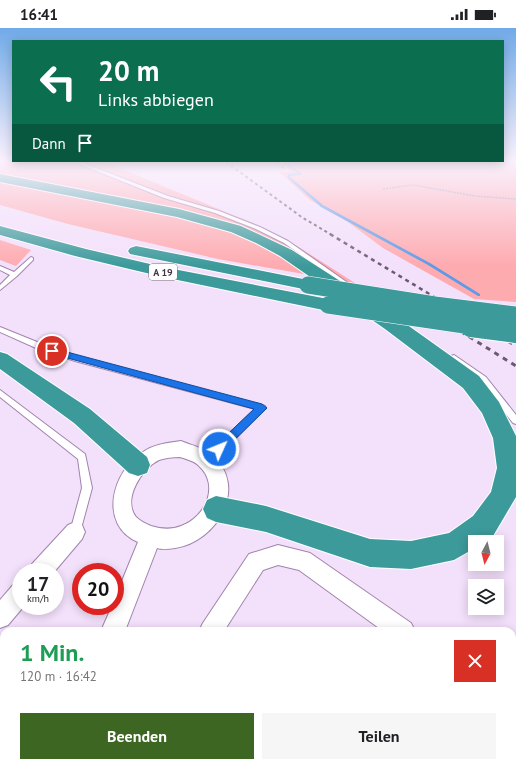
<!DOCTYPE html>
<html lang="de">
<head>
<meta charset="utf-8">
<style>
  body { margin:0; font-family:"PT Sans",sans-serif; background:#f6f6f6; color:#202124; height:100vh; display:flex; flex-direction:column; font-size:15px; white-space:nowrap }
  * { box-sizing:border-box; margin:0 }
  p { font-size:13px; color:#757577 }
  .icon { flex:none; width:22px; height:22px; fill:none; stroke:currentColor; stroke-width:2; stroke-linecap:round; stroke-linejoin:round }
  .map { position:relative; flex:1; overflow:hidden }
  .panel { position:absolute; left:0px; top:599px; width:516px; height:140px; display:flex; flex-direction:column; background:#fff; border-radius:12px 12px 0 0; box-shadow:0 2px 10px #0003 }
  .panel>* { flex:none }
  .guide { position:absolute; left:12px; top:12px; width:492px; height:122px; border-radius:0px; box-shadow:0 2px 10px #0003; background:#0b6e4f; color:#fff; overflow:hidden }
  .needle { width:26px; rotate:187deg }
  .controls { position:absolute; left:468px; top:507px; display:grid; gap:8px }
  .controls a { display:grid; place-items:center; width:36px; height:36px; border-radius:0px; background:#fff; box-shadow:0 2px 10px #0003; font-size:20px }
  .speed { position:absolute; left:12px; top:535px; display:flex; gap:8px; font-size:20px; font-weight:700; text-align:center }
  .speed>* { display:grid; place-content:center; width:52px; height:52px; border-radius:50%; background:#fff; box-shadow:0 2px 10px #0003; line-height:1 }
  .speed small { font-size:10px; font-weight:400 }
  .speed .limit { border:6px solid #d22; background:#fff; color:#111 }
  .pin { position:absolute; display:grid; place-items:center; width:34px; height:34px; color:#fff; margin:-17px; border:2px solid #fff; border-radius:50%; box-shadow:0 1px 4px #0007 }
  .me { position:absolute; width:44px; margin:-22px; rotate:46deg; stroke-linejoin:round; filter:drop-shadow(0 0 3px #0008) }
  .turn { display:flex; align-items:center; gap:14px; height:84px; padding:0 20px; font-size:18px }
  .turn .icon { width:52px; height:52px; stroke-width:2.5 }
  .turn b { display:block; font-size:28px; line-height:34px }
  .then { display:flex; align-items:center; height:38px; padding:0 20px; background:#0003; gap:8px; font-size:15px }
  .round { display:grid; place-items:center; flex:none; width:42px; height:42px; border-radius:0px; background:#f6f6f6 }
  .headline { display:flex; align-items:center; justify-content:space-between; height:68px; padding:0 20px }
  h1 { font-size:24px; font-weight:700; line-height:30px; color:#1e9e55 }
  .button { display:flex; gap:8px; margin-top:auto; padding:8px 20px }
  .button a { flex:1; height:46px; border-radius:0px; background:#3d6623; color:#fff; font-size:16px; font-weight:700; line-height:46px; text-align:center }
  .button a+a { background:#f6f6f6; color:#202124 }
  .status { display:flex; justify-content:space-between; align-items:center; height:28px; padding:0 20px; background:#fff; direction:ltr }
  .status svg { height:11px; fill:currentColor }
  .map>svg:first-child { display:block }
</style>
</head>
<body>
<div class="status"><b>16:41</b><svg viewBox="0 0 49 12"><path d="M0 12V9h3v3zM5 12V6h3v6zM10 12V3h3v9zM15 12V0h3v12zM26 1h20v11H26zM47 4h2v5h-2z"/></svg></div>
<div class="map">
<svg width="516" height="739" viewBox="0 0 516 739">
  <rect width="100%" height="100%" fill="#f3e0fb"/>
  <!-- green -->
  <g fill="#feabb0">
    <path d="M281 134 516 135V274L474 271 383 220 348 194 310 172 279 144H292Z"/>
    <path d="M0 135H107L262 199 297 218 355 255 218 231 68 196 0 177Z"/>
    <path d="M0 212 31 222 16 238 0 232Z"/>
  </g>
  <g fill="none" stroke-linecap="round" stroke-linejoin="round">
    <!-- stream -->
    <path fill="#5d9ae7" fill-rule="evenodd" d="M286 134 302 146 301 147 290 148V149L323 177 430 235 480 266V268H478L428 237 321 179 288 150V146L298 145 283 134Z"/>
    <defs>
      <g id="lane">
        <path d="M74 134H81L168 168 219 183 260 199 288 213 355 260 354 261H350L284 215 256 201 215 185 164 170Z"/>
        <path d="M31 229 33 230V232L17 248 0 262V257L10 247 0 242V238L14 244Z"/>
        <path d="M0 299 42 316 79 329 262 377 265 378 266 380 211 435 208 436 205 435 204 432 205 429 255 381 75 333 36 320 0 304Z"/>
        <path d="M454 327 486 349 516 387V396L513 395 480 353 451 332 450 330 451 328Z"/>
        <path d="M0 362 85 426 92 460 79 508 75 509 71 508 70 504 82 460 78 431 0 369Z"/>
        <path d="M516 619V631L512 633V621Z"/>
      </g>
      <g id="street">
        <path d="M181 413C190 417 205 420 212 427 249 459 217 514 175 520 168 521 163 522 157 520L125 603H101L112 578H115V570L138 514C98 497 112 443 143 424 154 416 168 415 181 413ZM180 429C186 431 195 433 199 438 220 457 206 489 181 498 171 502 161 501 151 498 146 496 140 493 136 489 122 471 142 440 159 432 165 430 173 429 180 429Z"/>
        <path d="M75 494 82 497 85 504 82 511 54 544H29L32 536 68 497Z"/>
        <path d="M278 517 310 525 411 595 415 603H383L299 542 278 537 263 542 224 603H199L203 595 249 526Z"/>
        <path d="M21 554V578H24L8 597 0 600V572L13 557Z"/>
        <path d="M45 735H73L71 739H43Z"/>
        <path d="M91 735H125L123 739H93Z"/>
        <path d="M251 735H279L277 739H249Z"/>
        <rect x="466" y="735" width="28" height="4"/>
      </g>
      <g id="highway">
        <path d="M0 146 179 181 241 198 292 222 399 291 479 348 499 374 516 408V469L493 508 484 514H475V520L454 532 411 541 370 539 266 504 216 494 207 490 203 481 207 472 216 468 266 478 370 511 411 513 449 505 473 488 491 464 497 440 493 410 482 385 463 360 385 301 280 228 256 215 231 204 177 189 0 154Z"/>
        <path d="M0 198 86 221 163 239 328 271 334 273 337 277 334 281 328 283 163 249 75 228 0 207Z"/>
        <path d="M136 218 308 252 314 253 317 257 314 261 308 262 130 226 128 223 130 220Z"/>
        <path d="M0 324 7 326 90 381 147 429 150 437 147 445 138 448 129 445 74 395 0 341Z"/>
      </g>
    </defs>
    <!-- lane casing -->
    <use href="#lane" stroke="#a084ad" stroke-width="2"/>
    <!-- street casing -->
    <use href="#street" stroke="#a084ad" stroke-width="2"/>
    <!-- highway casing -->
    <use href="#highway" stroke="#fff" stroke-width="2"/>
    <!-- path -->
    <path stroke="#9f8fa5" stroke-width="1.5" stroke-dasharray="2 1" stroke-linecap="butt" d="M383 161 413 157 475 168 516 171"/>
    <!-- lane -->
    <use href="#lane" fill="#fff" fill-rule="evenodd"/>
    <!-- street -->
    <use href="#street" fill="#fff" fill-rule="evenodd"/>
    <!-- highway -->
    <use href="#highway" fill="#3c9a9b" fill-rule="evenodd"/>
    <!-- rail-far2 -->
    <g stroke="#695b6f" stroke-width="2" stroke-dasharray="3 3" stroke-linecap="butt">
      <path d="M226 134 303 190 332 207"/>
      <path d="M277 134 286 142"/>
    </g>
    <!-- rail-far1 -->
    <g stroke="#695b6f" stroke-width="2.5" stroke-dasharray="4 4" stroke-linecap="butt">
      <path d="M330 206 484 299"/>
      <path d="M418 276 454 299"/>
    </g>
    <!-- rail -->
    <g stroke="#695b6f" stroke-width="3" stroke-dasharray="5 5" stroke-linecap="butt">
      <path d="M452 298 516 338"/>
      <path d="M482 298 516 318"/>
    </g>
    <defs>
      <g id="highway-bridge-far1">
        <path d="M308 257 435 277 516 287"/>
        <path d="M328 277 478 299"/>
      </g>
      <path id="highway-bridge" d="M471 298 516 304"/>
    </defs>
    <!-- highway-bridge-far1 casing -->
    <use href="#highway-bridge-far1" stroke="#fff" stroke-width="18" stroke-linecap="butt"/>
    <!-- highway-bridge casing -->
    <use href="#highway-bridge" stroke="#fff" stroke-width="24" stroke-linecap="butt"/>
    <!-- highway-bridge-far1 -->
    <use href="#highway-bridge-far1" stroke="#3c9a9b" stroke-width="17"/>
    <!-- highway-bridge -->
    <use href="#highway-bridge" stroke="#3c9a9b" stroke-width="22"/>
  </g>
  <!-- wall -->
  <path fill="#cda5c2" d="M296 735H335L333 739H294Z"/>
  <!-- building -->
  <g fill="#eec0e2" stroke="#a7869e">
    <path d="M192 735H224L221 739H190Z"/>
    <path d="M299 735H335L333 739H297Z"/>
    <path d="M341 735H346L345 738Z"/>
  </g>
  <!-- sky -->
  <linearGradient id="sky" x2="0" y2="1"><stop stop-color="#70aae8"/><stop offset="0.56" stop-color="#faf1fd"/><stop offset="1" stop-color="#faf1fd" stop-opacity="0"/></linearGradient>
  <rect width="516" height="238" fill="url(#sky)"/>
  <!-- route -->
  <path fill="#1a73e8" stroke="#114b97" d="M52 320 262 376 267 380 222 424H215L214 421 215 418 254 381 49 325V321Z"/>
  <g text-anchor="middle" stroke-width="3.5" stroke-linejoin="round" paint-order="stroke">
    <!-- shield labels -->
    <rect fill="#fff" stroke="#79717d" stroke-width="1" x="149" y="236" width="28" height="16" rx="3"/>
    <g font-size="10" font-weight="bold" fill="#403445">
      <text x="163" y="248">A 19</text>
    </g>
  </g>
</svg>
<div class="controls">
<a><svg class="needle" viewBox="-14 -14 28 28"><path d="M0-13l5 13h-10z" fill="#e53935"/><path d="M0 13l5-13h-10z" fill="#757577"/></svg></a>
<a><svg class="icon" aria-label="layers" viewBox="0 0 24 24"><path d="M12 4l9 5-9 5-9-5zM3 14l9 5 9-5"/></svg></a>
</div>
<div class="speed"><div>17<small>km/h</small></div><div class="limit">20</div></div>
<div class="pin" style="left:52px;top:323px;background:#d93025"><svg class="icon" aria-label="arrive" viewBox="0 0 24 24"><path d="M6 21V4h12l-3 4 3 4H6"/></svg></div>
<svg class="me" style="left:219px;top:421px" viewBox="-20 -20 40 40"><circle r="17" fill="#1a73e8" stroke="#fff" stroke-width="3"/><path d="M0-11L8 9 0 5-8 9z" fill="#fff"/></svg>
<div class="guide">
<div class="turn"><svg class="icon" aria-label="left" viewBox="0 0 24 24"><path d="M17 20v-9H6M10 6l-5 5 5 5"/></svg><div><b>20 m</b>Links abbiegen</div></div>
<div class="then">Dann<svg class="icon" aria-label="arrive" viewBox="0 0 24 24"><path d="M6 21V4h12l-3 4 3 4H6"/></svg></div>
</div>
<section class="panel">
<div class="headline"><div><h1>1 Min.</h1><p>120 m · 16:42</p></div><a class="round" style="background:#d93025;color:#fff"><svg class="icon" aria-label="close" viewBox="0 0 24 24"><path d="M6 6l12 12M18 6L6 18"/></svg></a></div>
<div class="button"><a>Beenden</a><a>Teilen</a></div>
</section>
</div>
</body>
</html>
